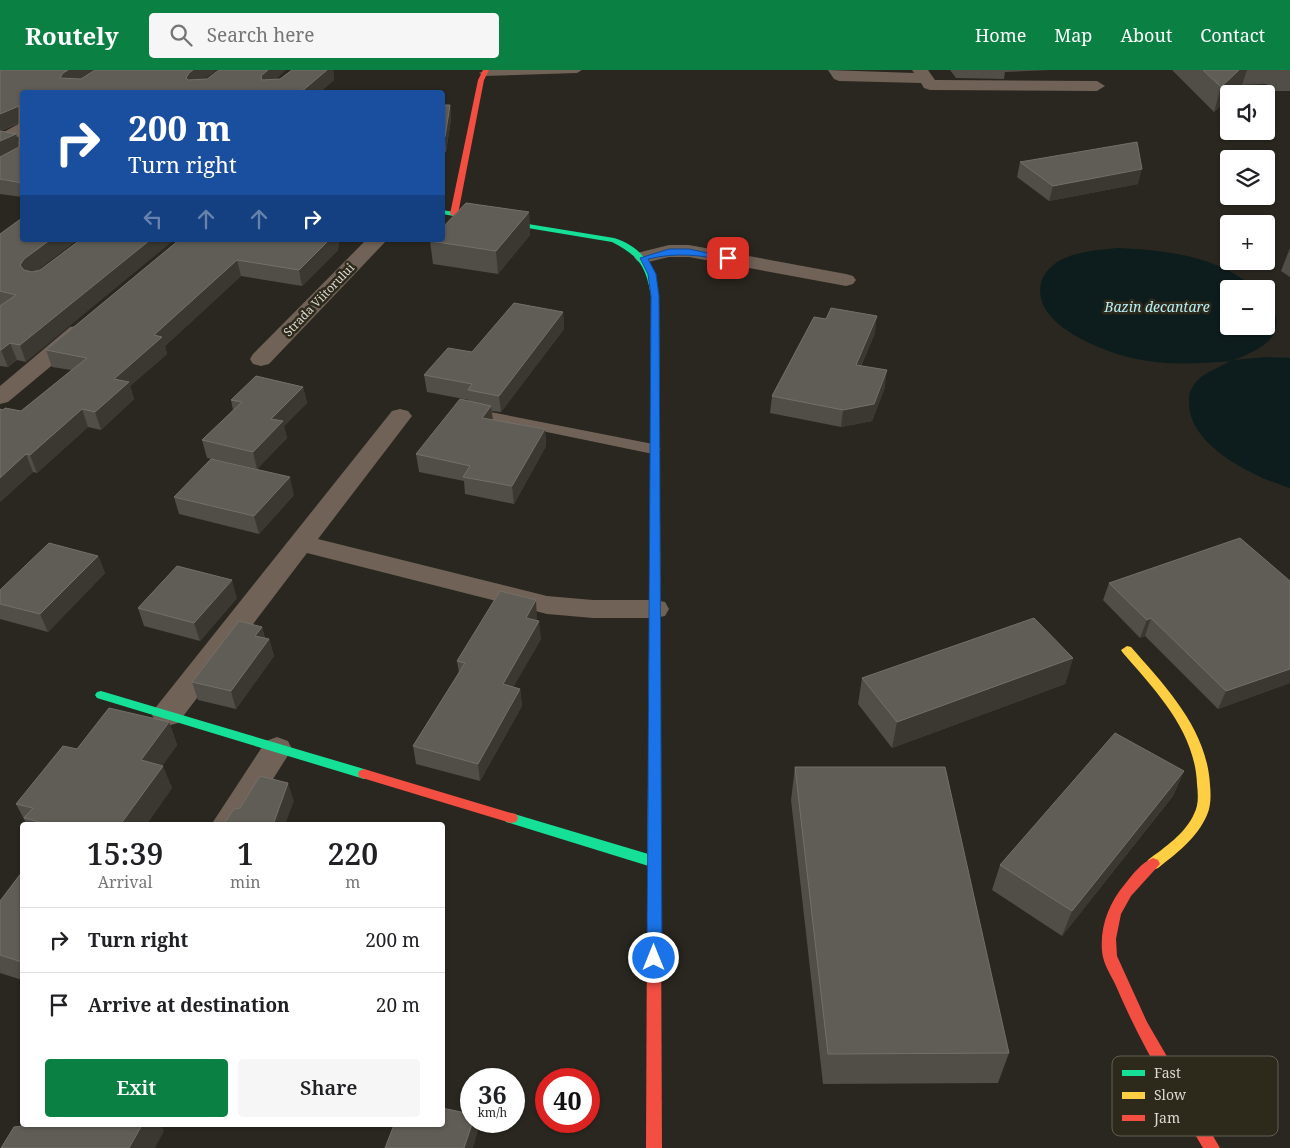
<!DOCTYPE html>
<html lang="en">
<head>
<meta charset="utf-8">
<style>
  body { margin:0; font-family:"Noto Serif",serif; background:#f6f6f6; color:#202124; height:100vh; display:flex; flex-direction:column; font-size:19px; white-space:nowrap }
  * { box-sizing:border-box; margin:0 }
  p { font-size:16px; color:#757577 }
  .icon { flex:none; width:28px; height:28px; fill:none; stroke:currentColor; stroke-width:2; stroke-linecap:round; stroke-linejoin:round }
  .map { position:relative; flex:1; overflow:hidden }
  .details { position:absolute; left:20px; top:752px; width:425px; height:305px; display:flex; flex-direction:column; background:#fff; border-radius:5px; box-shadow:0 1px 4px #0004 }
  .details>* { flex:none }
  .guide { position:absolute; left:20px; top:20px; width:425px; height:152px; border-radius:5px; box-shadow:0 1px 4px #0004; background:#1a4fa0; color:#fff; overflow:hidden }
  .buttons { position:absolute; left:1220px; top:15px; display:grid; gap:10px }
  .buttons a { display:grid; place-items:center; width:55px; height:55px; border-radius:5px; background:#fff; box-shadow:0 1px 4px #0004; font-size:25px }
  .speed { position:absolute; left:460px; top:998px; display:flex; gap:10px; font-size:25px; font-weight:700; text-align:center }
  .speed>* { display:grid; place-content:center; width:65px; height:65px; border-radius:50%; background:#fff; box-shadow:0 1px 4px #0004; line-height:1 }
  .speed small { font-size:12px; font-weight:400 }
  .speed .limit { border:8px solid #d22; background:#fff; color:#111 }
  .pin { position:absolute; display:grid; place-items:center; width:42px; height:42px; color:#fff; margin:-21px; border-radius:10px; box-shadow:0 2px 8px #0006 }
  .me { position:absolute; width:55px; margin:-28px; rotate:0deg; stroke-linejoin:round; filter:drop-shadow(0 0 4px #0008) }
  .turn { display:flex; align-items:center; gap:18px; height:105px; padding:0 25px; font-size:22px }
  .turn .icon { width:65px; height:65px; stroke-width:2.5 }
  .turn b { display:block; font-size:35px; line-height:42px }
  .lanes { display:flex; align-items:center; height:48px; padding:0 25px; background:#0003; justify-content:center; gap:25px; direction:ltr }
  .lanes .off { opacity:.35 }
  .eta { display:flex; justify-content:space-evenly; align-items:center; height:85px; text-align:center }
  .eta b { font-size:30px; font-weight:600; line-height:35px }
  .primary-button { display:flex; gap:10px; margin-top:auto; padding:10px 25px }
  .primary-button a { flex:1; height:58px; border-radius:5px; background:#0b8043; color:#fff; font-size:20px; font-weight:600; line-height:58px; text-align:center }
  .primary-button a+a { background:#f6f6f6; color:#202124 }
  ul { padding:0; list-style:none }
  li { display:flex; align-items:center; gap:15px; height:65px; padding:0 25px; border-top:1px solid #e0e0e0 }
  li div { flex:1 }
  li b { display:block; font-size:19px }
  li em { font-style:normal }
  header { display:flex; align-items:center; gap:30px; box-sizing:border-box; height:70px; padding:0 25px; background:#0b8043; color:#fff }
  header strong { font-size:24px }
  nav { display:flex; gap:28px; margin-inline-start:auto; font-size:18px }
  .search { width:350px; height:45px; background:#f6f6f6; display:flex; align-items:center; gap:12px; box-sizing:border-box; padding:0 18px; border-radius:5px; color:#757577; font-size:19px }
  .map>svg:first-child { display:block }
</style>
</head>
<body>
<header>
<strong>Routely</strong>
<div class="search"><svg class="icon" aria-label="search" viewBox="0 0 24 24"><circle cx="10" cy="10" r="6"/><path d="M15 15l6 6"/></svg>Search here</div>
<nav><a>Home</a><a>Map</a><a>About</a><a>Contact</a></nav>
</header>
<div class="map">
<svg width="1290" height="1078" viewBox="0 0 1290 1078">
  <rect width="100%" height="100%" fill="#29271f"/>
  <!-- water -->
  <path fill="#0d1c1d" d="M1118 178C1165 180 1219 186 1255 219H1229V256H1266L1267 229C1270 235 1275 242 1276 248 1280 273 1252 282 1234 290L1266 287 1290 288V418C1254 407 1187 375 1189 331 1189 328 1189 323 1191 320 1199 303 1216 300 1230 291 1187 295 1147 296 1106 280 1080 270 1033 248 1041 213 1043 204 1051 196 1059 191 1077 181 1099 180 1118 178Z"/>
  <g fill="none" stroke-linecap="round" stroke-linejoin="round">
    <!-- lane -->
    <g fill="#706257" fill-rule="evenodd">
      <path d="M582 0 577 3 484 6 479 3 486 0Z"/>
      <path d="M470 338 653 374 661 379 653 384 465 345 463 342Z"/>
    </g>
    <!-- street -->
    <g fill="#706257" fill-rule="evenodd">
      <path d="M828 0 914 3 912 0H928L935 10 1097 11 1105 16 1097 21 930 20 924 18 921 13 839 11 834 9Z"/>
      <path d="M22 52V64L10 73H0V64Z"/>
      <path d="M366 170H387L269 294 261 296 253 294 250 289 253 284Z"/>
      <path d="M669 175H689L846 204 853 206 856 210 853 214 846 216 689 187H669L644 193 637 191 634 187 637 183Z"/>
      <path d="M78 256 86 257 89 262 86 267 8 332 0 334V316L70 257Z"/>
      <path d="M400 339 408 341 412 346 318 469 547 526 593 530H655L665 532 669 539 665 546 655 548H593L547 544 307 483 178 653 167 656 156 653 152 645 156 637 392 341Z"/>
      <path d="M277 667 288 671 292 679 244 755H211L266 671Z"/>
    </g>
    <!-- fast -->
    <g fill="#16e098" fill-rule="evenodd">
      <path d="M442 140 614 168C643 177 655 198 659 226L660 442 659 444H651L650 442 651 226C646 196 639 186 612 172L442 144Z"/>
      <path d="M101 621 364 699 369 701 370 704 369 707 364 709 97 628 95 625 97 622Z"/>
      <path d="M511 743 655 786 660 788 662 792 660 796 655 798 506 752 504 748 506 744Z"/>
    </g>
    <!-- slow -->
    <g fill="#ffcf43" fill-rule="evenodd">
      <path d="M655 439 660 442 661 853 659 857 654 859 649 857 647 853 650 442Z"/>
      <path d="M1127 576 1131 577C1166 617 1207 659 1210 715 1211 725 1211 736 1207 745 1197 768 1177 783 1158 798L1153 800 1148 798 1146 794 1148 790C1165 777 1185 764 1194 744 1199 735 1198 724 1197 714 1195 661 1156 621 1123 583L1121 580Z"/>
    </g>
    <!-- jam -->
    <g fill="#f24e42" fill-rule="evenodd">
      <path d="M483 0H489L484 10 458 144 454 146 450 144 478 10Z"/>
      <path d="M364 699 511 743 516 744 518 748 516 752 511 753 359 707 358 704 359 701Z"/>
      <path d="M1153 788 1158 790 1160 794 1131 826 1121 844 1116 869 1117 886 1147 952 1220 1078H1203C1172 1025 1140 973 1116 916 1111 905 1103 894 1102 881 1100 856 1109 833 1125 814 1132 805 1142 792 1153 788Z"/>
      <path d="M654 847 659 849 661 853 662 1078H646L647 853 649 849Z"/>
    </g>
  </g>
  <!-- wall -->
  <g fill="#514d47" fill-rule="evenodd">
    <path d="M0 0H94L80 9 217 0 204 9H280L292 0H333L334 10 320 22H22V127L0 124ZM19 53V73L1 61Z"/>
    <path d="M950 0H1050L1005 2 1004 9 956 8Z"/>
    <path d="M1172 0H1290V21H1274L1266 14 1242 15 1233 24H1229V28L1214 42Z"/>
    <path d="M442 35H450L451 49 446 82H442Z"/>
    <path d="M1020 92 1138 114 1049 131 1017 107Z"/>
    <path d="M529 142 530 165 498 204 433 194 430 171Z"/>
    <path d="M0 164 77 170 35 202 26 292 17 290 8 297 0 296Z"/>
    <path d="M179 170H339L338 180 302 216 241 206 165 276 167 284 130 316 134 329 101 360 88 357 37 403 33 402 0 432 21 341 71 300 52 297 46 280Z"/>
    <path d="M1290 178V207L1281 201Z"/>
    <path d="M563 242 564 259 501 342 492 341 493 350 545 359 546 376 514 434 465 424 464 411 419 402 416 384 469 331V330L427 322 424 305 472 282Z"/>
    <path d="M875 263 861 296 885 317 872 351 841 357 770 343 772 326Z"/>
    <path d="M303 317 307 333 284 356 287 368 257 399 207 388 202 370 233 340 231 330Z"/>
    <path d="M294 425 259 464 179 444 174 427Z"/>
    <path d="M98 486 105 503 48 562 0 549V520Z"/>
    <path d="M1290 511V613L1218 639 1145 566 1140 568 1103 530 1109 513Z"/>
    <path d="M237 528 200 571 144 556 138 538Z"/>
    <path d="M537 548 536 550 541 569 513 617 520 619 522 636 480 711 416 694 413 676 459 603 457 591Z"/>
    <path d="M262 557 265 568 269 569 274 586 236 639 198 630 192 612Z"/>
    <path d="M1073 588 1065 614 892 678 858 634 862 608Z"/>
    <path d="M169 652 177 675 162 696 172 718 146 755H27L16 734 77 679Z"/>
    <path d="M795 697 1009 983 998 1013 823 1014 791 730Z"/>
    <path d="M1184 701 1173 726 1062 866 992 820 1000 795Z"/>
    <path d="M22 802V910L0 903V831Z"/>
  </g>
  <!-- shaded-wall -->
  <g fill="#3b3731">
    <path d="M68 0H94L67 17 60 8 63 3Z"/>
    <path d="M193 0H217L192 17 186 8 189 3Z"/>
    <path d="M268 0H286L264 21 261 6Z"/>
    <path d="M327 0H333L334 10 320 22H301Z"/>
    <path d="M1239 0H1247L1242 15 1233 24H1229V28L1214 42 1221 17Z"/>
    <path d="M450 35 451 49 446 82 445 67Z"/>
    <path d="M19 36 22 51 0 61V44Z"/>
    <path d="M16 64 21 79 0 89V71Z"/>
    <path d="M1142 99 1138 114 1049 131 1053 116Z"/>
    <path d="M529 142 530 165 498 204 496 181Z"/>
    <path d="M50 170H77L30 206 26 211 20 195 24 189Z"/>
    <path d="M150 170H174L26 292 20 275Z"/>
    <path d="M329 170H339L338 180 302 216 299 200Z"/>
    <path d="M237 190 241 206 165 276 167 284 130 316 134 329 101 360 95 342 114 309 154 265Z"/>
    <path d="M563 242 564 259 501 342 499 326Z"/>
    <path d="M877 246 875 263 854 311 856 295Z"/>
    <path d="M10 273 17 290 8 297 1 280Z"/>
    <path d="M887 300 885 317 872 351 841 357 843 340Z"/>
    <path d="M303 317 307 333 284 356 287 368 257 399 253 382 271 349Z"/>
    <path d="M491 336 493 353 482 348Z"/>
    <path d="M82 339 88 357 37 403 30 385Z"/>
    <path d="M545 359 546 376 514 434 512 416Z"/>
    <path d="M26 384 33 402 0 432V408Z"/>
    <path d="M290 407 294 425 259 464 254 446Z"/>
    <path d="M98 486 105 503 48 562 40 544Z"/>
    <path d="M232 510 237 528 200 571 194 553Z"/>
    <path d="M536 530 537 548 527 565 526 548Z"/>
    <path d="M1151 548 1145 566 1140 568 1147 550Z"/>
    <path d="M539 551 541 569 505 632 503 614Z"/>
    <path d="M262 557 266 573 269 569 274 586 236 639 231 621 255 566Z"/>
    <path d="M1073 588 1065 614 892 678 897 652Z"/>
    <path d="M1290 599V613L1218 639 1226 621Z"/>
    <path d="M520 619 522 636 480 711 478 694Z"/>
    <path d="M169 652 177 675 150 713 141 690Z"/>
    <path d="M163 696 172 718 146 755H120Z"/>
    <path d="M1184 701 1173 726 1062 866 1072 841Z"/>
    <path d="M288 713 294 731 285 755H273Z"/>
    <path d="M473 1051H476L478 1061 473 1078H464Z"/>
    <path d="M142 1055H161L164 1061 155 1078H129Z"/>
  </g>
  <!-- building -->
  <g fill="#605c56" stroke="#747069">
    <path d="M0 0H68L63 3 60 8 81 9 95 0H193L189 3 186 8 188 10 207 9 219 0H268L261 6 262 10 280 9 292 0H327L301 22H22V113L0 109V87L19 77V36L0 44Z"/>
    <path d="M1203 0H1239L1221 17Z"/>
    <path d="M442 35H450L445 67H442Z"/>
    <path d="M0 61 16 64 0 71Z"/>
    <path d="M1137 72 1142 99 1053 116 1020 92Z"/>
    <path d="M466 133 529 142 496 181 430 171 431 170H442V158Z"/>
    <path d="M22 148V170H50L24 189 20 195 24 200 32 202 40 200 80 170H150L20 275 10 273 1 280H0V236L16 225 0 221V164Z"/>
    <path d="M179 170H329L299 200 237 190 154 265 162 267 114 309 129 312 95 342 82 339 30 385 26 384 0 408V339L3 340 5 338 21 341 87 288 46 280Z"/>
    <path d="M514 233 563 242 499 326 468 320 472 314 424 305 448 278 472 282Z"/>
    <path d="M831 238 877 246 856 295 887 300 874 334 843 340 772 326 814 247 826 249Z"/>
    <path d="M256 306 303 317 271 349 283 351 253 382 202 370 242 332 231 330Z"/>
    <path d="M460 329 491 336 482 348 545 359 512 416 463 407 470 396 416 384Z"/>
    <path d="M211 389 290 407 254 446 174 427Z"/>
    <path d="M1240 468 1290 511V599L1226 621 1151 548 1147 550 1109 513Z"/>
    <path d="M49 473 98 486 40 544 0 534V520Z"/>
    <path d="M177 496 232 510 194 553 138 538Z"/>
    <path d="M500 521 536 530 526 548 539 551 503 614 520 619 478 694 413 676 465 593 457 591Z"/>
    <path d="M1034 548 1073 588 897 652 862 608Z"/>
    <path d="M239 551 262 557 255 566 269 569 231 621 192 612Z"/>
    <path d="M109 638 169 652 141 690 163 696 120 755H51L24 748 33 738 16 734 63 676 77 679Z"/>
    <path d="M1115 663 1184 701 1072 841 1000 795Z"/>
    <path d="M795 697H945L1009 983 828 984Z"/>
    <path d="M260 706 288 713 273 755H223L234 739 240 738Z"/>
    <path d="M22 802V892L0 885V831Z"/>
    <path d="M442 1038 471 1044V1051H473L464 1078H385L394 1055H442Z"/>
    <path d="M23 1055H142L129 1078H1L14 1057 23 1056Z"/>
  </g>
  <!-- route -->
  <path fill="#1a73e8" stroke="#114b97" d="M669 179H689L732 188 728 191C700 185 677 182 648 189L656 204 659 226 662 888 660 892 654 894 649 892 647 888 651 226 648 204 640 188Z"/>
  <g text-anchor="middle" stroke-width="5" stroke-linejoin="round" paint-order="stroke">
    <!-- far-street labels -->
    <g font-size="12" fill="#dcdad1" stroke="#2d291b">
      <text transform="translate(319 230) rotate(-46)" y="4">Strada Viitorului</text>
    </g>
    <!-- far-water labels -->
    <g font-size="14" font-style="italic" fill="#b7eff6" stroke="#2d291b">
      <text x="1157" y="242">Bazin decantare</text>
    </g>
  </g>
  <!-- legend -->
  <rect x="1112" y="986" width="166" height="80" rx="8" fill="#2d291b" stroke="#625e52" stroke-width="1"/>
  <rect x="1122" y="1000" width="23" height="6" fill="#16e098"/>
  <rect x="1122" y="1022" width="23" height="7" fill="#ffcf43"/>
  <rect x="1122" y="1045" width="23" height="6" fill="#f24e42"/>
  <g font-size="14" fill="#dcdad1">
    <text x="1154" y="1008">Fast</text>
    <text x="1154" y="1030">Slow</text>
    <text x="1154" y="1053">Jam</text>
  </g>
</svg>
<div class="buttons">
<a><svg class="icon" aria-label="sound" viewBox="0 0 24 24"><path d="M4 9h4l5-4v14l-5-4H4zM17 9q2 3 0 6"/></svg></a>
<a><svg class="icon" aria-label="layers" viewBox="0 0 24 24"><path d="M12 4l9 5-9 5-9-5zM3 14l9 5 9-5"/></svg></a>
<a>+</a>
<a>−</a>
</div>
<div class="speed"><div>36<small>km/h</small></div><div class="limit">40</div></div>
<div class="pin" style="left:728px;top:188px;background:#d93025"><svg class="icon" aria-label="arrive" viewBox="0 0 24 24"><path d="M6 21V4h12l-3 4 3 4H6"/></svg></div>
<svg class="me" style="left:654px;top:888px" viewBox="-20 -20 40 40"><circle r="17" fill="#1a73e8" stroke="#fff" stroke-width="3"/><path d="M0-11L8 9 0 5-8 9z" fill="#fff"/></svg>
<div class="guide">
<div class="turn"><svg class="icon" aria-label="right" viewBox="0 0 24 24"><path d="M7 20v-9h11M14 6l5 5-5 5"/></svg><div><b>200 m</b>Turn right</div></div>
<div class="lanes"><svg class="icon off" aria-label="left" viewBox="0 0 24 24"><path d="M17 20v-9H6M10 6l-5 5 5 5"/></svg><svg class="icon off" aria-label="ahead" viewBox="0 0 24 24"><path d="M12 20V5M6 11l6-6 6 6"/></svg><svg class="icon off" aria-label="ahead" viewBox="0 0 24 24"><path d="M12 20V5M6 11l6-6 6 6"/></svg><svg class="icon" aria-label="right" viewBox="0 0 24 24"><path d="M7 20v-9h11M14 6l5 5-5 5"/></svg></div>
</div>
<section class="details">
<div class="eta">
<div><b>15:39</b><p>Arrival</p></div>
<div><b>1</b><p>min</p></div>
<div><b>220</b><p>m</p></div>
</div>
<ul>
<li><svg class="icon" aria-label="right" viewBox="0 0 24 24"><path d="M7 20v-9h11M14 6l5 5-5 5"/></svg><div><b>Turn right</b></div><em>200 m</em></li>
<li><svg class="icon" aria-label="arrive" viewBox="0 0 24 24"><path d="M6 21V4h12l-3 4 3 4H6"/></svg><div><b>Arrive at destination</b></div><em>20 m</em></li>
</ul>
<div class="primary-button"><a>Exit</a><a>Share</a></div>
</section>
</div>
</body>
</html>
